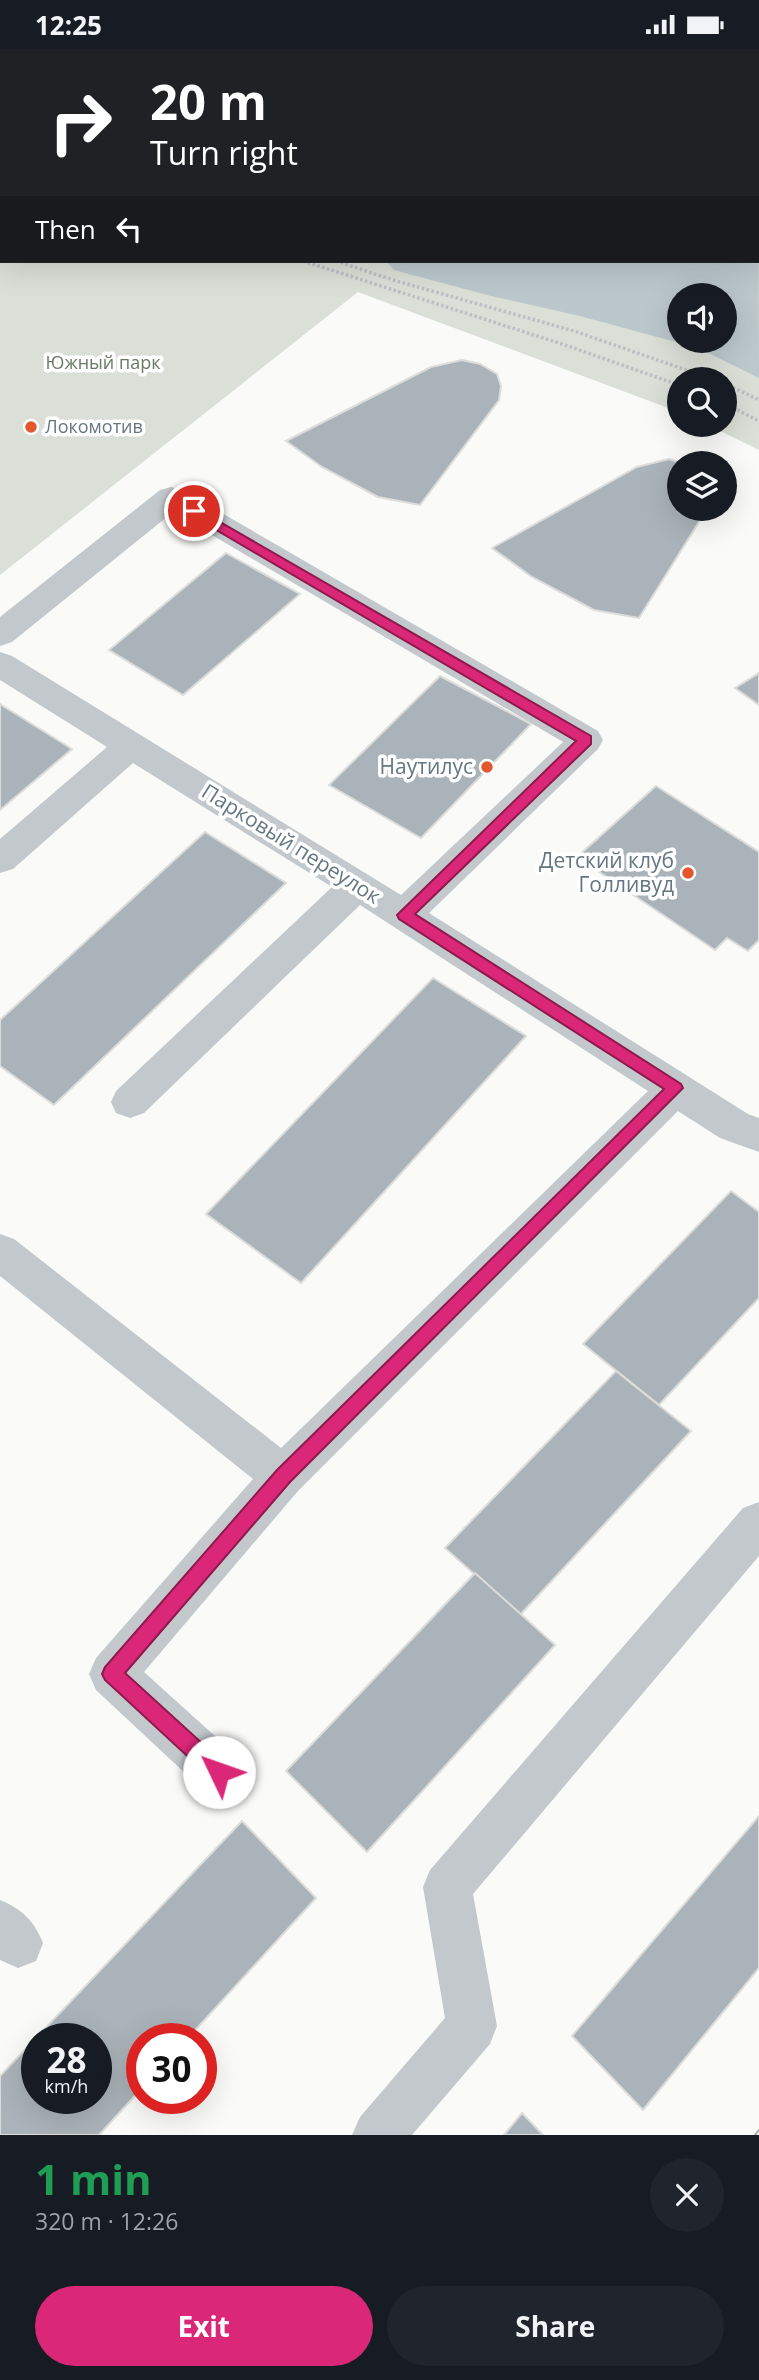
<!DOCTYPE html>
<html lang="en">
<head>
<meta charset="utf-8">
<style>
  body { margin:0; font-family:"Open Sans",sans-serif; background:#20242c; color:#f1f3f6; height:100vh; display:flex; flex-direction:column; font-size:26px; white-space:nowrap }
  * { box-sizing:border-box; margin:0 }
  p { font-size:23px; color:#9ea1a6 }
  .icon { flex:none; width:38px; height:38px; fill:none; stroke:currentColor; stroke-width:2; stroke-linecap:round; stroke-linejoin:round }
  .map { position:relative; height:2086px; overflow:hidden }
  .panel { display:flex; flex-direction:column; background:#171b24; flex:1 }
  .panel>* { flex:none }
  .guide { position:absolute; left:0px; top:0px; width:760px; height:214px; box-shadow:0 7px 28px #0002; background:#202124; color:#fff; overflow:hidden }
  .tools { position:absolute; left:667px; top:234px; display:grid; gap:14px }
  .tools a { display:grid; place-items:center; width:70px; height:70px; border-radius:50%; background:#171b24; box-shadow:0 7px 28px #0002; font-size:35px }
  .speed { position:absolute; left:21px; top:1974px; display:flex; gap:14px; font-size:35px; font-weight:700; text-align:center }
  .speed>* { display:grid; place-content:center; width:91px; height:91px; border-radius:50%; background:#171b24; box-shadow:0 7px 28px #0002; line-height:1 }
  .speed small { font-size:18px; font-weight:400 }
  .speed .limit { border:10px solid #d22; background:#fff; color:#111 }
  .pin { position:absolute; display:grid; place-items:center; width:60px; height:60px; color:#fff; margin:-30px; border:4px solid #fff; border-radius:50%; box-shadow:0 2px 7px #0007 }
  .me { position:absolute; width:77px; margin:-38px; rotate:312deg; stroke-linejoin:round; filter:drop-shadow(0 0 5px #0008) }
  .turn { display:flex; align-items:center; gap:24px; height:147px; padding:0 35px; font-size:32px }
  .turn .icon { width:91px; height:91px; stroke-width:2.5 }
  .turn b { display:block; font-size:49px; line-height:60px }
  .then { display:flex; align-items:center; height:66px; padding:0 35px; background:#0003; gap:14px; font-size:26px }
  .round { display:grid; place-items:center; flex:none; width:74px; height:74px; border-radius:37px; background:#20242c }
  .head { display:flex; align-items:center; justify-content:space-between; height:119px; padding:0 35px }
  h1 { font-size:42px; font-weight:700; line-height:52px; color:#1e9e55 }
  .action { display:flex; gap:14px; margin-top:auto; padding:14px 35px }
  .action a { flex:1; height:80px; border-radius:42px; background:#db2777; color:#fff; font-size:28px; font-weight:700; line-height:80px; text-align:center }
  .action a+a { background:#20242c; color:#f1f3f6 }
  .status { display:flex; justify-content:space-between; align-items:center; height:49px; padding:0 35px; background:#171b24; direction:ltr }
  .status svg { height:19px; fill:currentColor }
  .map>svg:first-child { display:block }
</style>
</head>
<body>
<div class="status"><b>12:25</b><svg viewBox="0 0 49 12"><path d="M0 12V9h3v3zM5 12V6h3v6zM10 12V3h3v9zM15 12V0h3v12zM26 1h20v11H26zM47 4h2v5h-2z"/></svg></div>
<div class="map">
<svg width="759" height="2086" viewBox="0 0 759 2086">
  <rect width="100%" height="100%" fill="#fafaf8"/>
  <!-- green -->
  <path fill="#dadfd7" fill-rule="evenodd" d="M0 0H759V401L708 376H724V331H679V363L358 243 0 526ZM2 2H758V212H2ZM679 247H724V292H679Z"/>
  <!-- water -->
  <g fill="#bbc7cb" fill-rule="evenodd">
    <path d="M29 0H758L759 29 758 2Z"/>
    <path d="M758 94 759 329 698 299 580 267 491 247 394 221 386 212H758ZM679 247H724V292H679Z"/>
  </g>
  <!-- building -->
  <g fill="#aab3b9" stroke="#dcdcda" stroke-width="2" fill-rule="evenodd">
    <path d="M462 311 480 315 497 325 501 337 499 351 420 456 378 448 322 418 286 392 431 318Z"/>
    <path d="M669 410 686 415H679V460H707L639 569 594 561 532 528 492 499 637 418Z"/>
    <path d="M226 504 300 545 183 646 109 601Z"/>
    <path d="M759 624V656L735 639Z"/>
    <path d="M440 627 531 675 421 789 329 736Z"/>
    <path d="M0 655 72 700 0 761Z"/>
    <path d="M656 737 759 803V891L748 902 727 889 715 901 577 808Z"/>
    <path d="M205 783 286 834 54 1056 0 1017V971Z"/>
    <path d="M433 929 526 987 301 1234 206 1165Z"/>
    <path d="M731 1142 759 1163V1249L659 1356 583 1295Z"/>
    <path d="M616 1322 691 1382 520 1566 445 1499Z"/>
    <path d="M475 1524 555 1596 367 1803 286 1722Z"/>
    <path d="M759 1767V1919L643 2061 572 1987Z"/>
    <path d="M242 1772 316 1849 187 1990H142V2039L99 2086H0V2027ZM37 1990H96V2049H37Z"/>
    <path d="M522 2064 543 2086H504Z"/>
  </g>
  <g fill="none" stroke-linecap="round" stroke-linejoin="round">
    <!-- path -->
    <g stroke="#bbbfc2" stroke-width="3.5" stroke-dasharray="2.5 2.5" stroke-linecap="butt">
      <path d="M303 212 562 295 679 336"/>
      <path d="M336 212 393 231 574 282 715 331"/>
      <path d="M724 334 759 351"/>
      <path d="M724 354 759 372"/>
    </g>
    <!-- minor -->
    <g fill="#c3c8cc" fill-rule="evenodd">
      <path d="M171 438 182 441 598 682 603 691 598 700 429 864 748 1065 759 1069V1103L720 1089 678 1062 298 1442 144 1623 236 1706 243 1723 236 1740 219 1747 202 1740 96 1641 89 1625 96 1609 253 1430 0 1227V1185L14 1190 281 1399 648 1042 360 856 144 1064 130 1069 116 1064 111 1053 116 1042 332 838 133 714 13 820 0 824V790L107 698 0 631V603L12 607 401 846 563 693 173 463 12 593 0 597V568L160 441Z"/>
      <path d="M759 1453V1507L473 1845 497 1977 490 1995 412 2086H352L360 2068 445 1969 423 1838 430 1821 743 1459Z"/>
      <path d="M0 1851C22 1860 34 1872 43 1894L36 1912 18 1919 0 1911Z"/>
    </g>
    <!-- tram -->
    <path stroke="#a2aab0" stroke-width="2" d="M755 2086 759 2081"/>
  </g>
  <!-- route -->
  <path fill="#db2777" stroke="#8e194d" stroke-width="2" d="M194 458 591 687V695L415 865 681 1035 683 1039 290 1433 125 1624 226 1716 229 1723 226 1730 219 1733 212 1730 105 1631 102 1625 105 1618 277 1421 664 1040 399 870 397 866 576 692 189 465V459Z"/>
  <!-- markers -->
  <g fill="#e4572e" stroke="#fff" stroke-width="2.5">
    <circle cx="31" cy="378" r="7"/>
    <circle cx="487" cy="718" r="7"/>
    <circle cx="688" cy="824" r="7"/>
  </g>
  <g text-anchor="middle" stroke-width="7" stroke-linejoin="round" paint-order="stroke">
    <!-- far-park labels -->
    <g font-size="18" fill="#687a64" stroke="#fff">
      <text x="103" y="320">Южный парк</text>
    </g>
    <!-- far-poi labels -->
    <g font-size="18" fill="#657683" stroke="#fff" text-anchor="start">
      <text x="45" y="384">Локомотив</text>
    </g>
    <!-- poi labels -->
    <g font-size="21" fill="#657683" stroke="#fff" text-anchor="end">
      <text x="473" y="725">Наутилус</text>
      <text x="674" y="819">Детский клуб<tspan x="674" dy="24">Голливуд</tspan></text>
    </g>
    <!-- street labels -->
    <g font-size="21" fill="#657683" stroke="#fff">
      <text transform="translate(291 795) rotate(32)" y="7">Парковый переулок</text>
    </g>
  </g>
</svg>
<div class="tools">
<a><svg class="icon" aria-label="sound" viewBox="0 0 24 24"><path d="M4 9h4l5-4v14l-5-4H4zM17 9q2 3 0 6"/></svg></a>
<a><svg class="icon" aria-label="search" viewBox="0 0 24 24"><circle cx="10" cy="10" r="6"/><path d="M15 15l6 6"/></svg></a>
<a><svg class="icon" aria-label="layers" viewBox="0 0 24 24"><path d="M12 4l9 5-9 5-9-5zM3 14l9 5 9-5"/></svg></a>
</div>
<div class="speed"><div>28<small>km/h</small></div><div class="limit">30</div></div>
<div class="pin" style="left:194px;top:462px;background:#d93025"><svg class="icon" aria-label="arrive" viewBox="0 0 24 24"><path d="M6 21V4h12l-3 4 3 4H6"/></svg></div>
<svg class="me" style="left:219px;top:1723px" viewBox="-20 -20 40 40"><circle r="19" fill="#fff"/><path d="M0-13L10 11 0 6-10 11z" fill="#db2777"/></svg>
<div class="guide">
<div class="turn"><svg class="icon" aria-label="right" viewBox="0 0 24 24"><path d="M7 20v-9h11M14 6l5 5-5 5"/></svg><div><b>20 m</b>Turn right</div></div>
<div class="then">Then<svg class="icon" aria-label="left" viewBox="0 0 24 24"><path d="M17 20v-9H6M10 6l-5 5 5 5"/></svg></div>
</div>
</div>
<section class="panel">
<div class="head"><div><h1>1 min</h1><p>320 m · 12:26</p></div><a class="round"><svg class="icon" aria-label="close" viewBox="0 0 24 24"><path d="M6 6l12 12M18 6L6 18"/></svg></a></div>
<div class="action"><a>Exit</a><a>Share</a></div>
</section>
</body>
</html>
